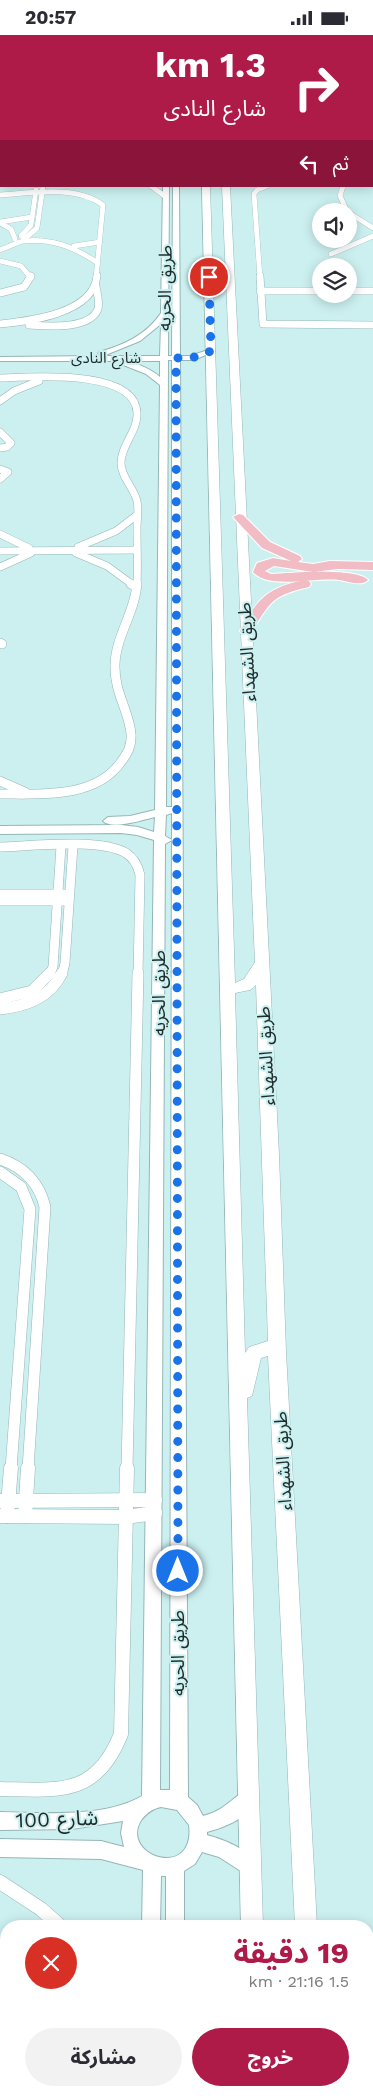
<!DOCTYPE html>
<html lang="ar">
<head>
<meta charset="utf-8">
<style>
  body { margin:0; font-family:"Work Sans","Noto Sans Arabic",sans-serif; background:#f2f2f3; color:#2b2b33; direction:rtl; height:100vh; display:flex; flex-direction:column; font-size:19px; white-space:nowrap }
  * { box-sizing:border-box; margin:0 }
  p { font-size:16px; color:#7c7c81 }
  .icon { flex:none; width:28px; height:28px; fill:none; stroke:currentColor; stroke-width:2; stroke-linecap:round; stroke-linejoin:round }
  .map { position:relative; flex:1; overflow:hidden; direction:ltr }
  .sheet { position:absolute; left:0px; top:1885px; width:374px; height:176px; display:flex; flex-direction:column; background:#fff; border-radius:20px 20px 0 0; box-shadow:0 2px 12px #0003; direction:rtl }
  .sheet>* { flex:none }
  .guide { position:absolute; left:0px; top:0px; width:374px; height:152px; box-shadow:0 2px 12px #0003; direction:rtl; background:#ae1b49; color:#fff; overflow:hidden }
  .tools { position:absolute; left:312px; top:168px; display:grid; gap:10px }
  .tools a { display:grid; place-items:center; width:45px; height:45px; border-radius:50%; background:#fff; box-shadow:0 2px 12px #0003; font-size:25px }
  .pin { position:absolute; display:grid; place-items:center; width:42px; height:42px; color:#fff; margin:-21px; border:2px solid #fff; border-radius:50%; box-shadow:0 1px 5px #0007 }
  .me { position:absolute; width:55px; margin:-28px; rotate:0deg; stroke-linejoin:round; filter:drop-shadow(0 0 4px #0008) }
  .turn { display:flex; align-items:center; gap:18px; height:105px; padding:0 25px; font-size:22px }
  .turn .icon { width:65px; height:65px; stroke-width:2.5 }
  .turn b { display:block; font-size:35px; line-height:42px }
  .then { display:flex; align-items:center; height:48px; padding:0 25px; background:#0003; gap:10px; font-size:19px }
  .round { display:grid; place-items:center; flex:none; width:52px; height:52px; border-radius:26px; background:#f2f2f3 }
  .overview { display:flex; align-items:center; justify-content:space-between; height:85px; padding:0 25px }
  h1 { font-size:30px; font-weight:700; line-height:38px; color:#ae1b49 }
  .button { display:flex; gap:10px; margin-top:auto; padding:10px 25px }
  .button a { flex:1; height:58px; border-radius:30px; background:#ae1b49; color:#fff; font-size:20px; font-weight:700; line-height:58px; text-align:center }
  .button a+a { background:#f2f2f3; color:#2b2b33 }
  .status { display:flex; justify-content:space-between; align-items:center; height:35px; padding:0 25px; background:#fff; direction:ltr }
  .status svg { height:14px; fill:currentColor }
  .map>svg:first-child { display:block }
</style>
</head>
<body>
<div class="status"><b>20:57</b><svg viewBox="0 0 49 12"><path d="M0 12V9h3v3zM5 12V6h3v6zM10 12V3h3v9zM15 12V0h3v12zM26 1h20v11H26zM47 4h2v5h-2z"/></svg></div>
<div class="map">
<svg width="373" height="2061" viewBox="0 0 373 2061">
  <rect width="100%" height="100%" fill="#ccf0f0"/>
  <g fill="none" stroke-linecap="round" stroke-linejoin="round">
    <defs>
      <g id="minor-far4">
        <path d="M151 151 166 162"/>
        <path d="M343 151 340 161 347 176"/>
        <path d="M0 160C32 158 76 150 103 170L96 243"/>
        <path d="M349 178 373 193"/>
        <path d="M0 187 32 182"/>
        <path d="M0 188 11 194 15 204"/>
        <path d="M21 201 31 190 36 155"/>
        <path d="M23 206C52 203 74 212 98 228"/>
        <path d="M74 211 100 207"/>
        <path d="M0 215 22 206 37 193 43 151"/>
        <path d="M331 219 373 201"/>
        <path d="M0 226 21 231 31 243"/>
        <path d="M260 243 254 159 257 155 267 151"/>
      </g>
      <g id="minor-far3">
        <path d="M260 241 263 289 373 290"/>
        <path d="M260 256H321"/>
        <path d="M349 256H373"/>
        <path d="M0 258 24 252 31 241"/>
        <path d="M0 289C29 286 93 279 97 241"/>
        <path d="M29 290C47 291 90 295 98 274 100 268 97 258 96 251"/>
        <path d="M0 343C29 342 136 333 137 378 138 396 121 410 121 428 121 442 134 453 137 466 139 475 137 484 137 493 137 512 138 531 137 550"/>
        <path d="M0 366 14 356 39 346"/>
        <path d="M0 397 11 408 7 412 0 413"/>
        <path d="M0 434 8 437 0 444"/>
        <path d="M0 499 29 513"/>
        <path d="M78 512 116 496 137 480"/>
        <path d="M0 516 136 515"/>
        <path d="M76 518 107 531 133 550"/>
        <path d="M0 532 31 518"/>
      </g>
      <g id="minor-far2">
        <path d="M131 549 136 552"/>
        <path d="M0 608 2 609"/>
        <path d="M0 746 25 757"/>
        <path d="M0 759C40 759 95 764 121 727 127 719 132 711 131 699 129 675 114 658 115 629 116 601 135 577 137 549"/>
        <path d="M0 812C31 811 100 803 126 818 134 823 138 831 140 840L138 940"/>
        <path d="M0 859H64"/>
        <path d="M0 866H64"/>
        <path d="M49 940 53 932 61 811"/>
        <path d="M62 940 65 928 73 811"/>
      </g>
      <g id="minor-far1">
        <path d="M0 964 32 956 50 938"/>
        <path d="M0 974C26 971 50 963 62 938"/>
        <path d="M0 1124C24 1132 39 1147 45 1172L28 1434"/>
        <path d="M0 1137 21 1152 30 1174 11 1434"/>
        <path d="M127 1434 138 938"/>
      </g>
      <g id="minor">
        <path d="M0 1466 155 1465"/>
        <path d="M1 1481 125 1482 155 1478"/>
        <path d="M7 1481 11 1433"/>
        <path d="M25 1481 28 1433"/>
        <path d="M0 1754C59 1755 96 1762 121 1699L127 1433"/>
        <path d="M0 1847 41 1874 60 1891"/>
      </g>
      <g id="tertiary">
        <rect x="165" y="0" width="6" height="1"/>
        <rect x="173" y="0" width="6" height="1"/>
        <rect x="0" y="10" width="1" height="4"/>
        <path d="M163 151H169L168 321H172L173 151H179L180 321H190L211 314 215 316 194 325H180L188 1762 197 1770 203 1781C226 1775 232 1762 249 1754L255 1757 258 1763C250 1782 226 1792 207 1797V1800C225 1805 251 1815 259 1833L256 1839 250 1842 219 1822 202 1817 195 1829 184 1836V1891H166V1841H161L160 1891H142L143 1835 101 1824 0 1822V1804L101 1806 124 1812 121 1798 123 1786 72 1794 0 1795V1777C43 1778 104 1783 142 1761L154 805 137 800 121 798 0 799V791L121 790 138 792 154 797 155 782C143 785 111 795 103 786L108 782 130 781 155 775 160 350 146 339 121 329C130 323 152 335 160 342V326H0V322L101 321 98 319 99 317C124 310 146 300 161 278ZM161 289 160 321H103L140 306ZM168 325H172V772H166ZM172 778 170 1755H160L165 809 172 805 165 801 166 780ZM161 1772 177 1775 189 1790C196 1847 117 1820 142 1784 147 1778 152 1774 161 1772Z"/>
        <rect x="138" y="2055" width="20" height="6"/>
        <rect x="165" y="2055" width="20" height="6"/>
      </g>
      <g id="secondary">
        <path d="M199 0H205L206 1H199Z"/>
        <path d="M217 0H223L224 1H217Z"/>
        <path d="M202 151H210L235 948 244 944 255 927 222 151H230L279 1120 286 1317 317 1891H295L268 1321 261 1323 252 1361 247 1363 263 1891H241ZM256 950 268 1306 249 1312 245 1318 235 958 250 955Z"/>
        <path d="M245 2055H267L268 2061H244Z"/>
        <path d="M302 2055H324L325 2061H301Z"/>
      </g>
      <g id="primary">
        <path d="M239 479 243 480 270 507 300 521 302 524 298 527 313 529 330 526 373 527V535L338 534 313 537 274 531 265 536 271 539C290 538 356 532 368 545 362 552 347 546 339 545 316 542 268 555 253 537L257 528 273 523 291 526 262 513 233 482Z"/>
        <path d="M305 545 309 546 311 549 309 552C270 561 271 567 250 599H242L240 596C257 564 268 552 305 545Z"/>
      </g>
    </defs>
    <!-- minor-far4 casing -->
    <use href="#minor-far4" stroke="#94b6b7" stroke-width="5.5"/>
    <!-- minor-far3 casing -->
    <use href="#minor-far3" stroke="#94b6b7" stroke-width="8"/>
    <!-- minor-far2 casing -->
    <use href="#minor-far2" stroke="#94b6b7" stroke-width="10"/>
    <!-- minor-far1 casing -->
    <use href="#minor-far1" stroke="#94b6b7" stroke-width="12"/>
    <!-- minor casing -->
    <use href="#minor" stroke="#94b6b7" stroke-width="15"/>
    <!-- tertiary casing -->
    <use href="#tertiary" stroke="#94b6b7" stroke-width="2"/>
    <!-- secondary casing -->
    <use href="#secondary" stroke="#94b6b7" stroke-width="1"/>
    <!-- primary casing -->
    <use href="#primary" stroke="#fff" stroke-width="2"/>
    <!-- minor-far4 -->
    <use href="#minor-far4" stroke="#fff" stroke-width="5"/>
    <!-- minor-far3 -->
    <use href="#minor-far3" stroke="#fff" stroke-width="7"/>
    <!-- minor-far2 -->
    <use href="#minor-far2" stroke="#fff" stroke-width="9"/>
    <!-- minor-far1 -->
    <use href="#minor-far1" stroke="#fff" stroke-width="11"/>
    <!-- minor -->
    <use href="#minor" stroke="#fff" stroke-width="14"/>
    <!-- tertiary -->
    <use href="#tertiary" fill="#fff" fill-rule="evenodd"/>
    <!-- secondary -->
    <use href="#secondary" fill="#fff" fill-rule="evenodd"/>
    <!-- primary -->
    <use href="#primary" fill="#f1bcc4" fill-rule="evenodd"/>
  </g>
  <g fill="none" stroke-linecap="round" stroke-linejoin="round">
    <!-- route -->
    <path stroke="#1a73e8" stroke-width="9" stroke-dasharray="0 16.2" d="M178 1536 176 323 196 322 211 316 209 242"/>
  </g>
  <g text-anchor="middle" stroke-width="4" stroke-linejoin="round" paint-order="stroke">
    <!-- far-street labels -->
    <g font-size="15" fill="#1d2b2b" stroke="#ccf0f0">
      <text x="106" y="328">شارع النادى</text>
    </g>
    <!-- street labels -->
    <g font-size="18" fill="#1d2b2b" stroke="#ccf0f0">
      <text transform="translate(165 253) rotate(-89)" y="6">طريق الحريه</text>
      <text transform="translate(247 617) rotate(-93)" y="6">طريق الشهداء</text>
      <text transform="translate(159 958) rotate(-90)" y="6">طريق الحريه</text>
      <text transform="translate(266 1021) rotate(-93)" y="6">طريق الشهداء</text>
      <text transform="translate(283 1426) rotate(-93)" y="6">طريق الشهداء</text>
      <text transform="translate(178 1618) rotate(-90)" y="6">طريق الحريه</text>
    </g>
    <!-- near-street labels -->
    <g font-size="21" fill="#1d2b2b" stroke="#ccf0f0">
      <text transform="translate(57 1784) rotate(-2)" y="7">شارع 100</text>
    </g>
  </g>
</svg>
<div class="tools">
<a><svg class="icon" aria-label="sound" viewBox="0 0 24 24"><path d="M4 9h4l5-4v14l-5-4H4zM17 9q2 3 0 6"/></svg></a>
<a><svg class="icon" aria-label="layers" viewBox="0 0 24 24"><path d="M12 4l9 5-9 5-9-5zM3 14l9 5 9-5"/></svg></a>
</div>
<div class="pin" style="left:209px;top:242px;background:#d93025"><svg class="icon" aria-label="arrive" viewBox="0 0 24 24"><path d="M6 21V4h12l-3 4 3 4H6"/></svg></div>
<svg class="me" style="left:178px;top:1536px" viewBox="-20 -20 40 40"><circle r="17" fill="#1a73e8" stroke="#fff" stroke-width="3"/><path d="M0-11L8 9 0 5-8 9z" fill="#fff"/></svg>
<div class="guide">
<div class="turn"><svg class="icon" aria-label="right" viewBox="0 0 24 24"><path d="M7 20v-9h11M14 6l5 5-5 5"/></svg><div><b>1.3 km</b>شارع النادى</div></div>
<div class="then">ثم<svg class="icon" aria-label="left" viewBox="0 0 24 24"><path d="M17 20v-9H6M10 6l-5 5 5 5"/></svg></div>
</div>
<section class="sheet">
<div class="overview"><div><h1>19 دقيقة</h1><p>1.5 km · 21:16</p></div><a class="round" style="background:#d93025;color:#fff"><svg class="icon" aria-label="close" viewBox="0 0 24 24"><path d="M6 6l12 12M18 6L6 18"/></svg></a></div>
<div class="button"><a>خروج</a><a>مشاركة</a></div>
</section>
</div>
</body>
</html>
